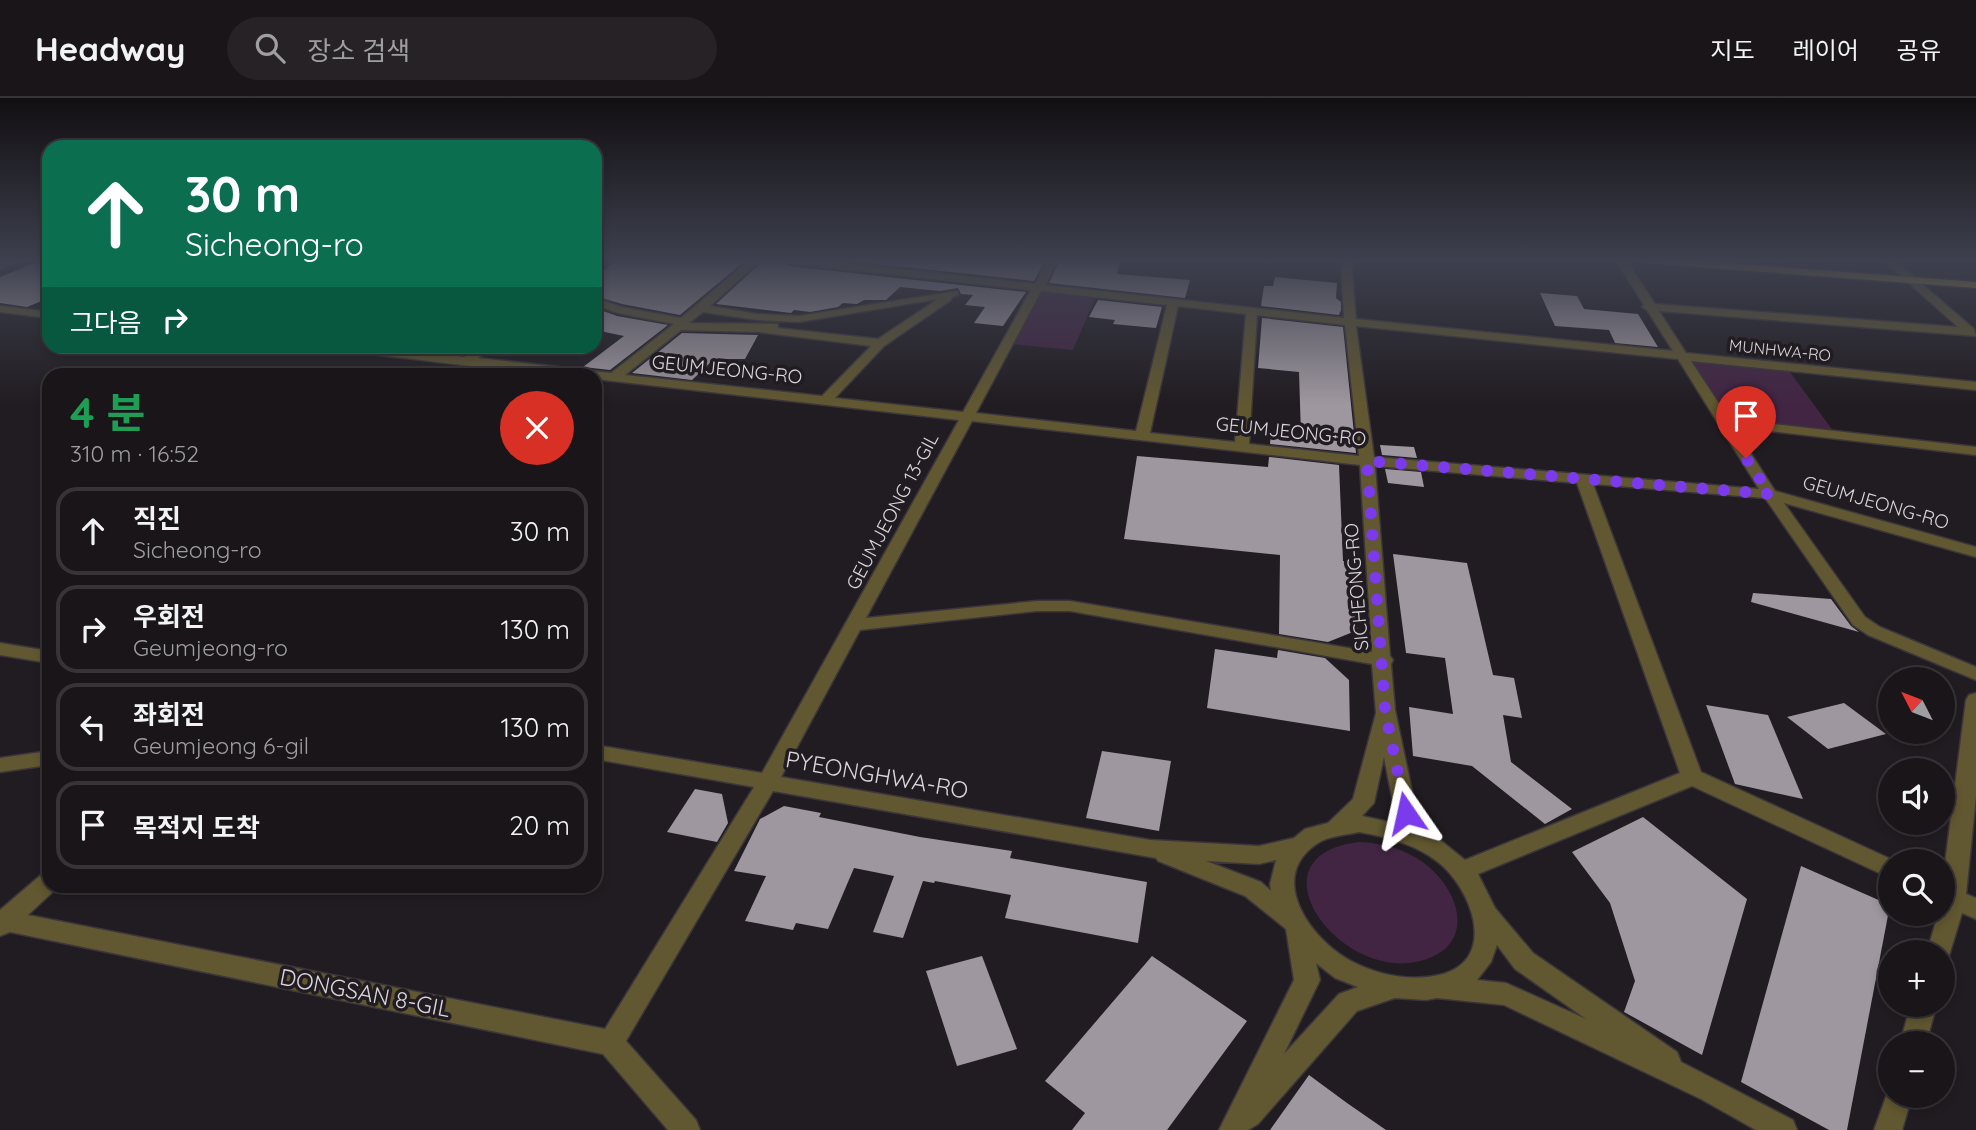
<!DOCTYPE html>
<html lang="ko">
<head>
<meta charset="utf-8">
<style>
  body { margin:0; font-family:Quicksand,"Noto Sans KR",sans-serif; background:#262226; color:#f1f3f6; height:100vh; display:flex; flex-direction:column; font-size:26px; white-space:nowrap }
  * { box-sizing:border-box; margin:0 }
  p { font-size:23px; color:#9f9fa2 }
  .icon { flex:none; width:38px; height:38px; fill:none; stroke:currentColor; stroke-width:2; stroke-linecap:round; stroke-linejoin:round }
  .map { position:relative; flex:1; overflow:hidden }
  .sheet { position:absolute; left:42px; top:270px; width:560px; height:525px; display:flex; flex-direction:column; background:#191519; border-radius:21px; box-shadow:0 4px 10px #0003,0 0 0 2px #373438 }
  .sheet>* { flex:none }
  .top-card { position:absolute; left:42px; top:42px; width:560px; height:214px; border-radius:21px; box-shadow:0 4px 10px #0003,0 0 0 2px #373438; background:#0b6e4f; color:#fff; overflow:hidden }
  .needle { width:46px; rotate:312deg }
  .tools { position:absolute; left:1878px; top:569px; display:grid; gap:14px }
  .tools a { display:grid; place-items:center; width:77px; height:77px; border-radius:50%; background:#191519; box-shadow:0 4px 10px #0003,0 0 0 2px #373438; font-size:35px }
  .pin { position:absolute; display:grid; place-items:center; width:60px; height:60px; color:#fff; margin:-72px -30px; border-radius:50% 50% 50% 0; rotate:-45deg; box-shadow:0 0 7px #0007 }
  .pin .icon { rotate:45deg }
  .me { position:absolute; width:77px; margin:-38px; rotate:349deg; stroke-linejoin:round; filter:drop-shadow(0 0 5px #0008) }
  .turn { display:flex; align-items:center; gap:24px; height:147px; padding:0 28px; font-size:32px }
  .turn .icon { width:91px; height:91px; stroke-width:2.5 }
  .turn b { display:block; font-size:49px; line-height:60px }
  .then { display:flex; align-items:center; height:66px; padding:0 28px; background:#0003; gap:14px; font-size:26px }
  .round { display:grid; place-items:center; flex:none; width:74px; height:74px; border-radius:37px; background:#262226 }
  .head { display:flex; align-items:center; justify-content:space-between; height:119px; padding:0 28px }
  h1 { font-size:42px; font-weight:700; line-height:52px; color:#1e9e55 }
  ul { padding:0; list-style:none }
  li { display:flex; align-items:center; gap:21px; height:88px; margin:0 14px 10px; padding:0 14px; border:4px solid #373438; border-radius:21px }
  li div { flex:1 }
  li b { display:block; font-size:26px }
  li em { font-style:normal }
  header { display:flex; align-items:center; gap:42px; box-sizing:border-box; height:98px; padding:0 35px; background:#191519; border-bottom:2px solid #373438 }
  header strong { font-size:33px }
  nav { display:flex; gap:38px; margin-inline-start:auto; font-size:24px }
  .search { width:490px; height:63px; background:#262226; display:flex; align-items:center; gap:18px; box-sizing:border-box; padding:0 24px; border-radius:38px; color:#9f9fa2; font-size:26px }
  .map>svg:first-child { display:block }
</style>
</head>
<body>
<header>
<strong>Headway</strong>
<div class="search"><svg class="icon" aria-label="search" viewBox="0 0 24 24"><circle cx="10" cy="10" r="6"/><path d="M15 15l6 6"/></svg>장소 검색</div>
<nav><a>지도</a><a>레이어</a><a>공유</a></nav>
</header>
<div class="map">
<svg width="1976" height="1032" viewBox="0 0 1976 1032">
  <rect width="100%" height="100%" fill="#211c21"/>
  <!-- green -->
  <g fill="#422543">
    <path d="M1039 193 1096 198 1073 252 1011 246Z"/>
    <path d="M1690 261 1787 270 1834 334 1727 322Z"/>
    <path d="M1359 744C1382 745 1405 751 1424 765 1463 794 1477 852 1416 864 1336 880 1248 757 1359 744Z"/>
  </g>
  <!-- building -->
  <g fill="#9f979f">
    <path d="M42 162H49V200L27 209 0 205V179Z"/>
    <path d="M618 162H746L680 217 622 206 595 198V178Z"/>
    <path d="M764 162H781L788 168 1026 194 1003 228 974 225 985 209 965 207 973 197 961 196 958 190 940 193 900 189 886 202H864L857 206 843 205 838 209 810 214 794 212 791 215 716 206Z"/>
    <path d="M840 162H1045L1034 183Z"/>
    <path d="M1060 162H1120L1117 176 1190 182 1185 200 1049 185Z"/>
    <path d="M1275 179 1337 185 1336 200 1341 204V212L1339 217 1261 208 1264 188H1273Z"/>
    <path d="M1540 195 1577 198 1584 211 1638 216 1658 249 1615 245 1609 232 1555 228Z"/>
    <path d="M1098 202 1162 209 1156 230 1113 226 1115 222 1089 219Z"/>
    <path d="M595 210 617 218 668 227 610 272 583 269 624 238 595 232Z"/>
    <path d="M1262 220 1343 229 1356 355 1270 346 1271 334 1301 337 1299 274 1258 270Z"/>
    <path d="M682 235 758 237 745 261H714L692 282 632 275Z"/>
    <path d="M1380 347 1414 349 1417 360 1382 357Z"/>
    <path d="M1137 358 1268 369 1269 359 1339 367 1343 463 1349 464 1351 503 1357 504 1358 532 1328 544 1279 536 1280 457 1124 441Z"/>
    <path d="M1385 371 1421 374 1424 389 1388 385Z"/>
    <path d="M1393 456 1467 465 1493 577 1514 580 1522 620 1503 617 1511 664 1572 711 1545 726 1472 668 1413 658 1409 609 1453 616 1445 560 1406 555Z"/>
    <path d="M1753 495 1831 501 1851 528 1859 534 1751 504Z"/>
    <path d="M1215 551 1277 560 1278 552 1325 560 1349 582 1350 633 1207 610Z"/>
    <path d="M1844 605 1886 636 1828 651 1787 619Z"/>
    <path d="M1706 607 1768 617 1803 701 1735 686Z"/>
    <path d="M1102 653 1171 663 1159 733 1086 720Z"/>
    <path d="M695 691 722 696 728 725 717 744 667 734Z"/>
    <path d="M784 708 821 715 819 719 920 739 1012 753 1010 760 1147 784 1138 845 1005 820 1011 797 935 783 934 785 923 783 903 840 873 834 894 778 854 770 828 831 796 825 793 832 745 823 766 778 734 773 760 721Z"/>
    <path d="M1643 719 1747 801 1702 957 1624 914 1635 883 1610 805 1572 754Z"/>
    <path d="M1801 768 1890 807 1847 1032H1829L1741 984Z"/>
    <path d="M982 858 1017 951 957 968 926 873Z"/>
    <path d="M1152 858 1247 923 1167 1032H1072L1085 1015 1045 983Z"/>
    <path d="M1309 977 1347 1005 1386 1032H1270Z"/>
  </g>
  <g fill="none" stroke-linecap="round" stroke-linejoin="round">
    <defs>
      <g id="minor">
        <path d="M7 162H21L0 171V164Z"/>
        <path d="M600 162H611L595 174V166Z"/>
        <path d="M750 162H761L710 208 757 216 799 218 958 193V197L952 199 951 202 884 248 835 300 963 314 1031 192 788 165 783 162H816L1035 186 1048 162H1058L1045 187 1344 220 1341 162H1351L1356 221 1673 253 1647 212 1642 209 1644 207 1616 162H1626L1655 206 1958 229 1883 162H1894L1974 231 1976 238 1659 213 1686 255 1976 284V292L1691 263 1729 321 1976 349V357L1734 329 1775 393 1976 449V459L1784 405 1865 519 1880 529 1976 569V582L1868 537 1853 527 1765 400 1593 386 1701 674 1895 763H1890V780L1692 688 1478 776 1495 810 1533 855 1677 954 1681 964 1793 1022 1797 1032H1756L1701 1001 1504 907 1437 900 1426 902 1395 900 1357 913 1258 1026 1248 1032H1219L1294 882 1286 831 1245 798 1158 763 1156 760 773 693 626 943 696 1022 700 1032H668L603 956 10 834 0 838V812L41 777 49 775V788H59L28 817 605 931 754 689 595 661V647L762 675 959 322 595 281V276C509 276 422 261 336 252L330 248H373L464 259 478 248H493L478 260 611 275 674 226 618 215 595 207V200L621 209 681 220ZM1041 193 1167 207 1136 333 976 315ZM938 201 878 241 778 230V226L689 225 703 214 757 222 799 224ZM1178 208 1246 216 1235 344 1150 335ZM1257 217 1345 227 1359 358 1249 346ZM1356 228 1678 261 1759 391 1374 359ZM681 232 759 234 871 248 822 298 625 277ZM972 323 1360 367 1372 554 1070 503H1037L866 520ZM1375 368 1577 385 1680 675 1465 762 1440 742 1416 712 1395 612 1391 566 1393 562 1390 558ZM1037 513H1070L1372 566 1376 615 1353 701 1328 725 1305 731 1294 740 1259 748 1150 742 781 679 860 532ZM1384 659 1395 715 1403 727 1362 718 1374 705ZM1359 734C1387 739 1415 746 1438 764 1470 789 1499 859 1443 876 1414 884 1381 878 1355 865 1313 845 1264 780 1318 745 1328 738 1347 737 1359 734ZM1276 762 1270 786 1271 793 1261 784 1206 763 1259 766ZM1497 847 1515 871 1586 921 1506 885 1477 882 1491 864ZM1316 865 1335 880 1358 889 1339 896 1284 956 1320 882Z"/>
        <path d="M0 208 49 214V220L0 214Z"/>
        <path d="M0 545 49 553V565L0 557Z"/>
        <path d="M1976 595V698L1966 796 1976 800V821L1962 815 1948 861 1942 863V854H1927L1938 816H1942V789L1966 602 1969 597Z"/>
        <path d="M49 653V667L0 674V660Z"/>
        <path d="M1911 906H1937L1926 945H1900Z"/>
        <path d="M1890 988V998H1912L1902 1032H1874Z"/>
      </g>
      <path id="major" d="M1642 162H1688L1976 184V190L1647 165Z"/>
    </defs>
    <!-- minor casing -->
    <use href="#minor" stroke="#3b363b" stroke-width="3"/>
    <!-- major casing -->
    <use href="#major" stroke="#3b363b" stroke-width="3"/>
    <!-- minor -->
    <use href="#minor" fill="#615730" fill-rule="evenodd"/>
    <!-- major -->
    <use href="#major" fill="#a69039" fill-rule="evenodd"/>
  </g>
  <!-- sky -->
  <linearGradient id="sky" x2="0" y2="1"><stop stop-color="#120f12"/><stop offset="0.53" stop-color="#3d404e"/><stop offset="1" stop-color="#3d404e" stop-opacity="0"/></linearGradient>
  <rect width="1976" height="307" fill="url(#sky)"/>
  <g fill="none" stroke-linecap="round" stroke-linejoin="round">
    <!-- route -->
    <path stroke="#7c3aed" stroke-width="12" stroke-dasharray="0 21.6" d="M1406 715 1385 612 1367 363 1770 396 1746 360"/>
  </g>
  <g text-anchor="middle" stroke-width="7" stroke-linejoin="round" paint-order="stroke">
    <!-- far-street labels -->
    <g font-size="16" fill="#dad6da" stroke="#211c21">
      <text transform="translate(1780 252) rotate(6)" y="6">MUNHWA-RO</text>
    </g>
    <!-- street labels -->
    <g font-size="19" fill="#dad6da" stroke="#211c21">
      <text transform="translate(727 271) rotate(6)" y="7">GEUMJEONG-RO</text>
      <text transform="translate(1291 333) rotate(6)" y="7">GEUMJEONG-RO</text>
      <text transform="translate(1876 404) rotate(16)" y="7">GEUMJEONG-RO</text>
      <text transform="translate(892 413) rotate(-62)" y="7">GEUMJEONG 13-GIL</text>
      <text transform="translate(1356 489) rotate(-95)" y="7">SICHEONG-RO</text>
    </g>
    <!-- near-street labels -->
    <g font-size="23" fill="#dad6da" stroke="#211c21">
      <text transform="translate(877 677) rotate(10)" y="8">PYEONGHWA-RO</text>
      <text transform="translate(365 895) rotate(11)" y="8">DONGSAN 8-GIL</text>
    </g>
  </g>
</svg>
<div class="tools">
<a><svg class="needle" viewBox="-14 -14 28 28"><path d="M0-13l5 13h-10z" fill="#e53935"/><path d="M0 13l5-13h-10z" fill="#9f9fa2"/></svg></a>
<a><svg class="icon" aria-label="sound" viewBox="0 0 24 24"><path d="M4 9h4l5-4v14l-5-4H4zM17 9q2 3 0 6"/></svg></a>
<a><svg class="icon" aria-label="search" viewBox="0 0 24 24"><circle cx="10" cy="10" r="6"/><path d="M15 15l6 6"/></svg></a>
<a>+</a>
<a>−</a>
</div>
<div class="pin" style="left:1746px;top:360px;background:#d93025"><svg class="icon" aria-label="arrive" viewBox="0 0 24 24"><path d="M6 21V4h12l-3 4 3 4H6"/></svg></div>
<svg class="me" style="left:1406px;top:715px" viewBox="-20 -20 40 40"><path d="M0-17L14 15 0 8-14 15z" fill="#7c3aed" stroke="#fff" stroke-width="4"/></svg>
<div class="top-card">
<div class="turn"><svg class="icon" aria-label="ahead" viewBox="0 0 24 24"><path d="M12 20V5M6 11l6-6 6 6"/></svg><div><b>30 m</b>Sicheong-ro</div></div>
<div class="then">그다음<svg class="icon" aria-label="right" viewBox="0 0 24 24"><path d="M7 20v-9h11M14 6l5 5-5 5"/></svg></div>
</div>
<section class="sheet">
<div class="head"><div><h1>4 분</h1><p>310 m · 16:52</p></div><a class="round" style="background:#d93025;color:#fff"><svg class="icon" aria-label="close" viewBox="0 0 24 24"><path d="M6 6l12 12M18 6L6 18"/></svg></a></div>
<ul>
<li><svg class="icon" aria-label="ahead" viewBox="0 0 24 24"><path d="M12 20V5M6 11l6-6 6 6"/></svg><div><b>직진</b><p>Sicheong-ro</p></div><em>30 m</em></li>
<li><svg class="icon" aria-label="right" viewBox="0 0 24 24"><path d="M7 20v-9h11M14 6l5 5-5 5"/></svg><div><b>우회전</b><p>Geumjeong-ro</p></div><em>130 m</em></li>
<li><svg class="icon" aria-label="left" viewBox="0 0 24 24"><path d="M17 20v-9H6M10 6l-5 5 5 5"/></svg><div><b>좌회전</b><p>Geumjeong 6-gil</p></div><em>130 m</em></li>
<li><svg class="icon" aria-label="arrive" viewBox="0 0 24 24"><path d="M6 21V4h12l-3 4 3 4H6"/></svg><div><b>목적지 도착</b></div><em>20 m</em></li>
</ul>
</section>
</div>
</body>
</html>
